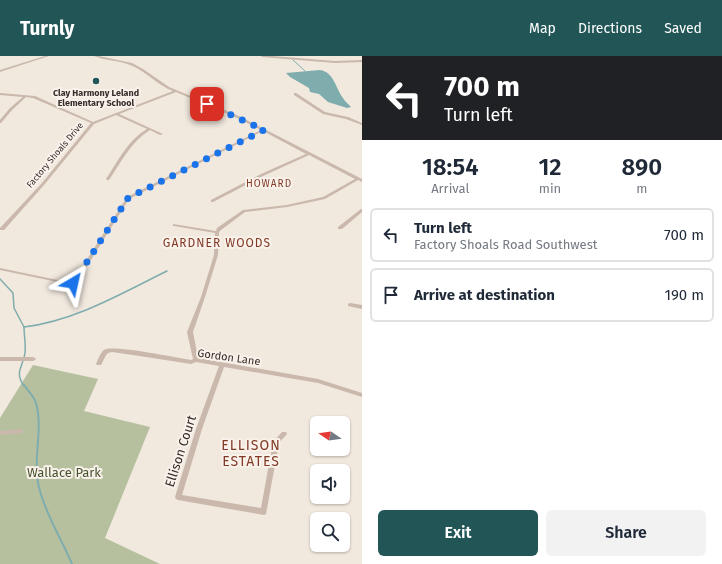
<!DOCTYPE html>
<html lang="en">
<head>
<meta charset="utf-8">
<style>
  body { margin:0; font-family:"Fira Sans",sans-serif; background:#f2f2f3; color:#1f2937; height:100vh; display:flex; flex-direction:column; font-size:15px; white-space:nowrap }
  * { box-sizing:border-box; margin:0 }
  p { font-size:13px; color:#747a83 }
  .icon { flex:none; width:22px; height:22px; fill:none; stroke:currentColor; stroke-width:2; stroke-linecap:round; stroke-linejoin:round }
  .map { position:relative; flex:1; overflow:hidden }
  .details { display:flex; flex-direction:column; background:#fff; width:360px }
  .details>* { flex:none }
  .banner { background:#202124; color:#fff; overflow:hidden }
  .needle { width:26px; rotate:283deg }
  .fabs { position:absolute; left:310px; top:360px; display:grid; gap:8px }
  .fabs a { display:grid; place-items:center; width:40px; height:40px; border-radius:6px; background:#fff; box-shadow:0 1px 3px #0004; font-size:20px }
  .pin { position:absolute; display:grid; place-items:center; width:34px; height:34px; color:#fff; margin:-17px; border-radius:8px; box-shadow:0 2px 6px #0006 }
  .me { position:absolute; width:44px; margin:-22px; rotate:36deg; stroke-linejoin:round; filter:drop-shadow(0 0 3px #0008) }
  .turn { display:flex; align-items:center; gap:14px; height:84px; padding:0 16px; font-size:18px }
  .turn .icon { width:52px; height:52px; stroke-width:2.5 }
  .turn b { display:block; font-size:28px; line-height:34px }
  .eta { display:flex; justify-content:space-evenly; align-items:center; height:68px; text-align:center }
  .eta b { font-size:24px; font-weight:600; line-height:28px }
  .primary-button { display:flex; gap:8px; margin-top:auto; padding:8px 16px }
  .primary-button a { flex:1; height:46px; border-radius:6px; background:#215556; color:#fff; font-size:16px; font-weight:600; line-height:46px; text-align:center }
  .primary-button a+a { background:#f2f2f3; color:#1f2937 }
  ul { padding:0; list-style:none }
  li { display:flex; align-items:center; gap:12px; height:54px; margin:0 8px 6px; padding:0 8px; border:2px solid #e0e1e3; border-radius:6px }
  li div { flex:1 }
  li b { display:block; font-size:15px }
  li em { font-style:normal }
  header { display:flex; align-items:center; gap:24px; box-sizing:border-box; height:56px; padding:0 20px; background:#215556; color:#fff }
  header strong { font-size:19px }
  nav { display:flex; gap:22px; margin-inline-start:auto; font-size:14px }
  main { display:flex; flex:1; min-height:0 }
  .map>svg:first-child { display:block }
</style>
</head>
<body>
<header>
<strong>Turnly</strong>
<nav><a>Map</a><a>Directions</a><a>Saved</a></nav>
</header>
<main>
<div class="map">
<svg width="362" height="508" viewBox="0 0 362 508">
  <rect width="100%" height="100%" fill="#f1e8de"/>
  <!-- green -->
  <path fill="#b6c09f" d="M33 309 98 323 84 355 150 371 105 482 160 508H0V362Z"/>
  <!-- water -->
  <path fill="#7fadad" d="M320 14C334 16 336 33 343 42 345 46 349 48 351 51L347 52 328 46 319 38 310 36 309 32 290 21 286 17Z"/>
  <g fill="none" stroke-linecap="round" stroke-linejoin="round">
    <!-- stream-far2 -->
    <path stroke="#7fadad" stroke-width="1" d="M293 4 305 15"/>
    <!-- stream-far1 -->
    <g stroke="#7fadad" stroke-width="1.5">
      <path d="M0 223 13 237 14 252 24 271"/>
      <path d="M24 271C24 280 26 288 25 297 23 311 14 316 24 330"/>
      <path d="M24 271C75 265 122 237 167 215"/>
    </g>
    <!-- stream -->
    <path stroke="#7fadad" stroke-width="2" d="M24 329C28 335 34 340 36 347 44 375 31 406 40 435 47 461 62 484 72 508"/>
    <!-- minor -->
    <g fill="#c9b8ab" fill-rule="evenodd">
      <path d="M45 0H49L0 16V14Z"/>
      <path d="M94 0H99L132 7 143 13 169 31 239 60 362 123V126L358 124 325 143 287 151 245 156 221 174 219 176 218 199 205 241 193 276 198 302 318 323 362 337V341L318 327 224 311 202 373 182 439 261 452 273 386 282 376H286L287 378 279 387 266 458 264 459 178 444 176 443 175 441 196 373 219 310 196 306 191 308 133 299 112 296 108 297 106 299 101 309H97L96 308C98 304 100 297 104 294 112 288 177 302 191 304L193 303 187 276 201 241 214 199 215 177 174 170H173V168L216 175 217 172 243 154 287 149 323 141 355 123 309 99 263 120 213 146H211V144L261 118 306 98 263 75 129 143 79 223 75 228H67L0 214V212L67 226H72L75 222 127 141 261 74 237 62 176 36 119 58 163 78 160 79 150 74C131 86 121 106 109 124H107L106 123C118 105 128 84 147 73L116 59 94 68 44 129 4 174H0V172L42 127 91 67 33 42 26 41 12 54 1 67H0V64L10 52 23 41 0 39V37L35 40 93 66 173 35C157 29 146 15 130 9 119 4 105 5 94 0Z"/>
      <path d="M261 0H272L335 5 362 4V6L335 7 262 1Z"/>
      <path d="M294 37H296L325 56 348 61 362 67V69L346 63 323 58 294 39Z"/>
      <path d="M361 153H362V156L342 173H338V171Z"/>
      <path d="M350 247 362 249V253L348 250V248Z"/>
      <path d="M0 301H33L35 302 36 303 35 304 33 305H0Z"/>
      <path d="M20 373H22L23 375 22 377 0 379V375Z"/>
    </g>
  </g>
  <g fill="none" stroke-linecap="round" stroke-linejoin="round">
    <!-- route -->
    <path stroke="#1a73e8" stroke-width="7" stroke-dasharray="0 12.6" d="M73 227 76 223 128 142 264 74 207 48"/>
  </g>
  <!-- markers -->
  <circle fill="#215556" stroke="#f9f2eb" stroke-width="1.5" cx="96" cy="25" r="4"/>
  <g text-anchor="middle" stroke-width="4" stroke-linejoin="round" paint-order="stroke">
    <!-- far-poi labels -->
    <g font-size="9" font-weight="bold" fill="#372d2a" stroke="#f9f2eb">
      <text x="96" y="40">Clay Harmony Leland<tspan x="96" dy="10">Elementary School</tspan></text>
    </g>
    <!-- far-street labels -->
    <g font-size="9" fill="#372d2a" stroke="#f9f2eb">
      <text transform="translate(55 99) rotate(-50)" y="3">Factory Shoals Drive</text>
    </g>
    <!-- far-neighbourhood labels -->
    <g font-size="10" letter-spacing="1" fill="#823a27" stroke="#f9f2eb">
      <text x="269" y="131">HOWARD</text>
    </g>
    <!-- street labels -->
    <g font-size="11" fill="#372d2a" stroke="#f9f2eb">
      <text transform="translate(229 301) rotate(8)" y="4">Gordon Lane</text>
    </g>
    <!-- neighbourhood labels -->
    <g font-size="12" letter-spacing="1" fill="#823a27" stroke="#f9f2eb">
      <text x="217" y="191">GARDNER WOODS</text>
    </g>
    <!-- near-street labels -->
    <g font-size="13" fill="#372d2a" stroke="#f9f2eb">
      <text transform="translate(180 395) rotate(-72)" y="5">Ellison Court</text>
    </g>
    <!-- near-park labels -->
    <g font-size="13" fill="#48542f" stroke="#f9f2eb">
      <text x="64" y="421">Wallace Park</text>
    </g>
    <!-- near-neighbourhood labels -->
    <g font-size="14" letter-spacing="1" fill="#823a27" stroke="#f9f2eb">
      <text x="251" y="394">ELLISON<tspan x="251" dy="16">ESTATES</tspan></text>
    </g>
  </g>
</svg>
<div class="fabs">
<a><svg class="needle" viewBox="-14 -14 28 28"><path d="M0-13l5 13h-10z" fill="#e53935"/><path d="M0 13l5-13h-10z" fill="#747a83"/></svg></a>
<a><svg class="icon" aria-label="sound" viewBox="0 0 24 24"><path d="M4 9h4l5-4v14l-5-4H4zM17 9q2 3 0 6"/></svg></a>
<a><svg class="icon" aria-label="search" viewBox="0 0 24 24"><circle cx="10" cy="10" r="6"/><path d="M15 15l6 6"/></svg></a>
</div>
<div class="pin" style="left:207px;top:48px;background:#d93025"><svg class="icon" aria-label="arrive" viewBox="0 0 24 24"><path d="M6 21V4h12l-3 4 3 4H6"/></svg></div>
<svg class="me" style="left:73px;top:227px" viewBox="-20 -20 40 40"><path d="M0-17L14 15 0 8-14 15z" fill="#1a73e8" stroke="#fff" stroke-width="4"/></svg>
</div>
<section class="details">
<div class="banner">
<div class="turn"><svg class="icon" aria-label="left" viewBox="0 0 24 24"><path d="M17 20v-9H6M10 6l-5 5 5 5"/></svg><div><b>700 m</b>Turn left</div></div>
</div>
<div class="eta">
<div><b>18:54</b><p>Arrival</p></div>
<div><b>12</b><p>min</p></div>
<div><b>890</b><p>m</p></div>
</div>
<ul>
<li><svg class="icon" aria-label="left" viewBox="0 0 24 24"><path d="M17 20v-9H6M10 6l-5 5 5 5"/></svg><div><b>Turn left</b><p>Factory Shoals Road Southwest</p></div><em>700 m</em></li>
<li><svg class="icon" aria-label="arrive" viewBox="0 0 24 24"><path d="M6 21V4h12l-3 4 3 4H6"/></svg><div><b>Arrive at destination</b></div><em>190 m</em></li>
</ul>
<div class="primary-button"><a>Exit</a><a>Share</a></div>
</section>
</main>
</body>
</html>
